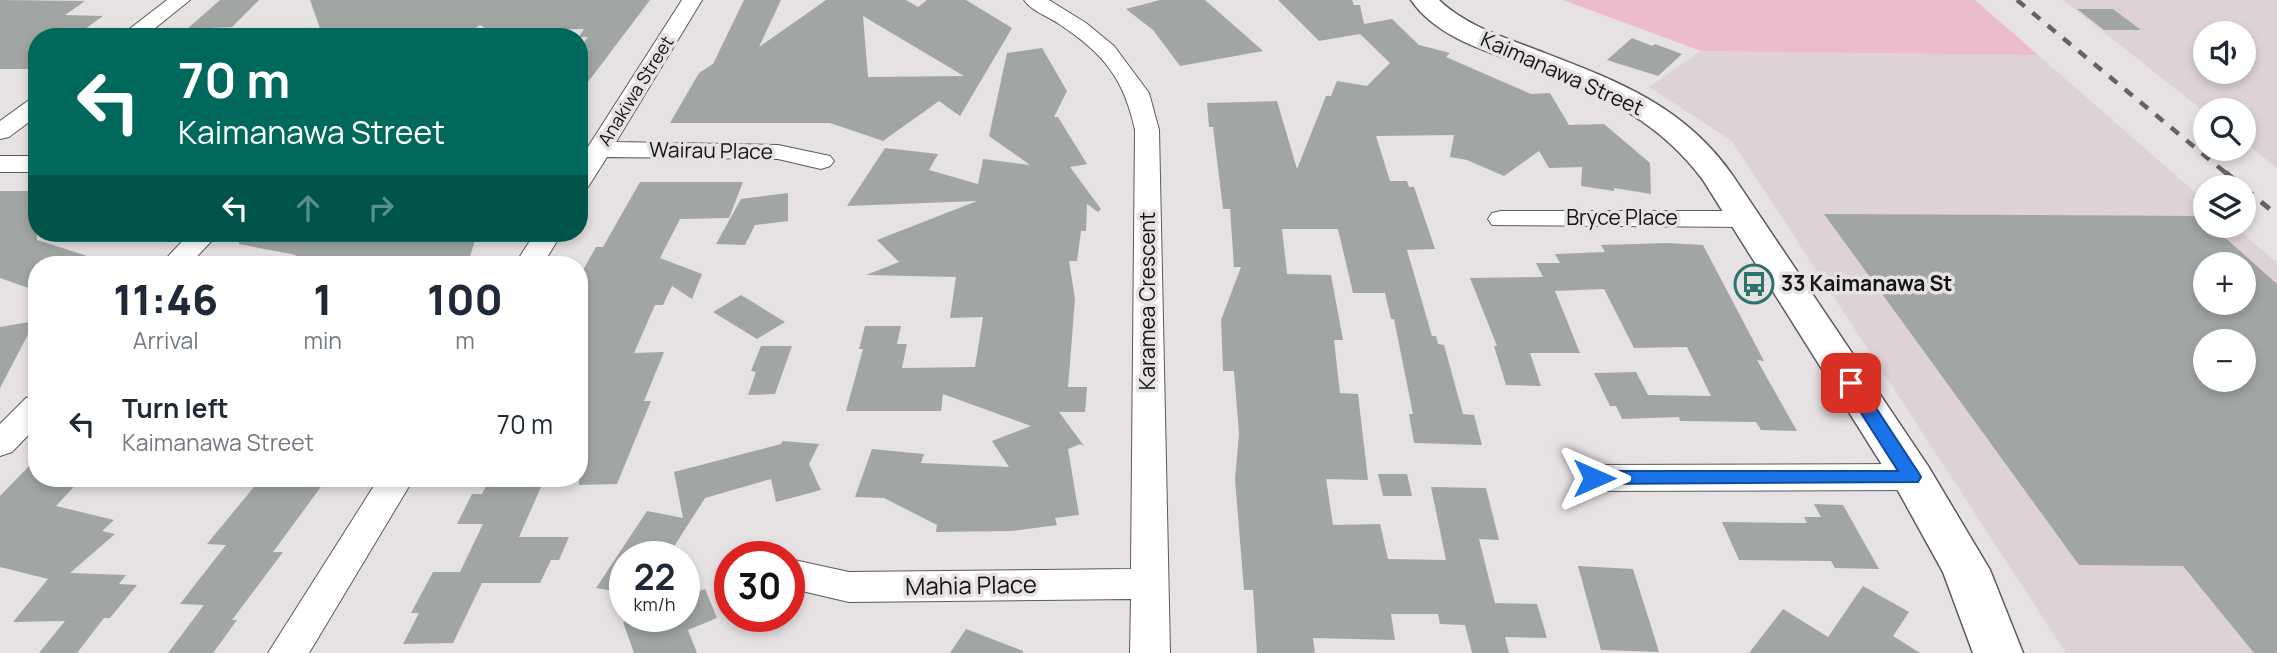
<!DOCTYPE html>
<html lang="en">
<head>
<meta charset="utf-8">
<style>
  body { margin:0; font-family:Manrope,sans-serif; background:#f2f2f3; color:#1f2937; height:100vh; display:flex; flex-direction:column; font-size:26px; white-space:nowrap }
  * { box-sizing:border-box; margin:0 }
  p { font-size:23px; color:#747a83 }
  .icon { flex:none; width:38px; height:38px; fill:none; stroke:currentColor; stroke-width:2; stroke-linecap:round; stroke-linejoin:round }
  .map { position:relative; flex:1; overflow:hidden }
  .sheet { position:absolute; left:28px; top:256px; width:560px; height:231px; display:flex; flex-direction:column; background:#fff; border-radius:28px; box-shadow:0 4px 10px #0003 }
  .sheet>* { flex:none }
  .banner { position:absolute; left:28px; top:28px; width:560px; height:214px; border-radius:28px; box-shadow:0 4px 10px #0003; background:#00695c; color:#fff; overflow:hidden }
  .fabs { position:absolute; left:2193px; top:21px; display:grid; gap:14px }
  .fabs a { display:grid; place-items:center; width:63px; height:63px; border-radius:50%; background:#fff; box-shadow:0 4px 10px #0003; font-size:35px }
  .speed { position:absolute; left:609px; top:541px; display:flex; gap:14px; font-size:35px; font-weight:700; text-align:center }
  .speed>* { display:grid; place-content:center; width:91px; height:91px; border-radius:50%; background:#fff; box-shadow:0 4px 10px #0003; line-height:1 }
  .speed small { font-size:18px; font-weight:400 }
  .speed .limit { border:10px solid #d22; background:#fff; color:#111 }
  .pin { position:absolute; display:grid; place-items:center; width:60px; height:60px; color:#fff; margin:-30px; border-radius:14px; box-shadow:0 4px 10px #0006 }
  .me { position:absolute; width:77px; margin:-38px; rotate:90deg; stroke-linejoin:round; filter:drop-shadow(0 0 5px #0008) }
  .turn { display:flex; align-items:center; gap:24px; height:147px; padding:0 35px; font-size:32px }
  .turn .icon { width:91px; height:91px; stroke-width:2.5 }
  .turn b { display:block; font-size:49px; line-height:60px }
  .lanes { display:flex; align-items:center; height:66px; padding:0 35px; background:#0003; justify-content:center; gap:35px; direction:ltr }
  .lanes .off { opacity:.35 }
  .eta { display:flex; justify-content:space-evenly; align-items:center; height:119px; text-align:center }
  .eta b { font-size:42px; font-weight:800; line-height:49px }
  ul { padding:0; list-style:none }
  li { display:flex; align-items:center; gap:21px; height:98px; padding:0 35px }
  li div { flex:1 }
  li b { display:block; font-size:26px }
  li em { font-style:normal }
  .map>svg:first-child { display:block }
</style>
</head>
<body>
<div class="map">
<svg width="2277" height="653" viewBox="0 0 2277 653">
  <rect width="100%" height="100%" fill="#e6e1e3"/>
  <!-- built -->
  <g fill="#dfd2d6" fill-rule="evenodd">
    <path d="M2063 0H2277V168L2244 142V110L2205 112ZM2205 33H2244V72H2205Z"/>
    <path d="M1701 51 2038 55 2205 201V226H2234L2277 263V653H2066L1732 141 1649 87ZM2205 264H2244V303H2205ZM2205 341H2244V380H2205Z"/>
  </g>
  <!-- green -->
  <path fill="#ecbbcc" d="M1563 0H1975L2038 55 1701 51Z"/>
  <!-- building -->
  <g fill="#a1a6a5" fill-rule="evenodd">
    <path d="M0 0 85 1 65 15 103 16 74 37H37V64L28 69H0Z"/>
    <path d="M220 0H259L232 27 187 29Z"/>
    <path d="M310 0H650L579 94V49L588 37H579L584 29 527 30 501 37 480 25 461 37H323Z"/>
    <path d="M744 0H781L759 47 826 0H906L918 7 927 0H966L1012 28 960 116 939 101 883 141 830 123H670L699 73 713 64ZM863 16 964 76 868 77Z"/>
    <path d="M1160 0H1205L1263 51 1180 66 1153 30 1126 9Z"/>
    <path d="M1278 0H1352L1354 5H1360L1364 24 1392 19 1419 45 1450 53 1446 57 1531 94 1550 93 1569 125 1604 124 1650 163 1651 194 1614 188V191L1581 186 1582 167 1549 168 1539 151 1504 176 1467 160 1450 157 1454 135 1376 136 1390 181H1407L1409 187H1414L1435 249 1407 250 1432 336H1436L1438 344 1444 345 1463 414 1474 415 1482 445 1414 443 1409 414H1413L1394 319H1391L1385 293H1353L1338 229H1282L1287 274 1331 275 1343 340H1334L1340 393 1358 394 1368 480 1326 479 1333 525 1380 524 1388 559 1446 560 1431 487 1486 488 1499 540 1479 539 1495 603 1537 604 1547 638 1505 637 1509 653H1472L1465 625 1440 624 1438 614H1391L1395 640 1313 638 1315 653H1257L1253 590H1244L1235 479 1239 434 1234 371H1223L1221 320 1241 267H1234L1230 209H1223L1213 127H1209L1207 103 1277 101 1297 169 1326 96H1331L1337 81 1367 86 1390 63 1360 34 1319 41Z"/>
    <path d="M2077 9H2113L2141 30H2104Z"/>
    <path d="M1632 38 1652 46 1655 44 1682 54 1658 76 1607 60Z"/>
    <path d="M1042 48 1067 91 1054 117H1058L1087 164 1070 167 1101 209 1098 212 1087 204 1086 231H1081L1077 261H1069L1075 299 1068 387H1087L1085 412H1059L1084 446 1080 444 1068 449 1079 515 1055 518 1057 525 1012 531 936 532 937 525 884 498 855 497 872 449 924 454 921 463 1009 467 992 441 1031 426 943 394 941 411H846L863 349H859L865 326H901L897 344H907L902 368 975 367 983 317 950 318 956 277 866 275 899 262 877 240 977 201 847 206 885 148 938 154 929 170 978 184 983 159 1030 165 989 136 1007 53Z"/>
    <path d="M640 182H743L729 218 680 219 660 258 702 274 692 299 672 286 663 305H655L634 353 664 352 644 401H651L617 484 579 485V277L596 247H603Z"/>
    <path d="M0 191H37V240L97 259 96 264H37V291L0 278Z"/>
    <path d="M788 193V221L755 225 745 245 716 244 741 199Z"/>
    <path d="M1824 214 2201 216 2205 226H2212L2277 284V653H2254L2183 566 2079 565ZM2205 264H2244V303H2205ZM2205 341H2244V380H2205Z"/>
    <path d="M240 233H477L470 257 426 264H289L296 255 239 244Z"/>
    <path d="M1667 243 1703 245 1764 361 1757 360 1797 431 1761 430 1756 422 1680 421 1679 417 1622 419 1616 406H1610L1594 373 1636 372 1648 395 1711 396 1687 347 1634 348 1604 289 1555 291 1580 353H1530L1541 386 1506 385 1494 346H1497L1470 278 1543 277 1536 263H1560L1555 254 1605 252 1601 245Z"/>
    <path d="M741 295 785 322 757 339 713 312Z"/>
    <path d="M35 321 0 388V327Z"/>
    <path d="M761 346H792L775 394 748 395 756 372 751 371Z"/>
    <path d="M783 441 819 444 809 464 821 490 776 502 771 479 705 498 668 556H625V593L596 588 647 511 683 518 674 472 781 444Z"/>
    <path d="M37 458V478H82L56 506 114 520 102 531 115 534 70 573 126 575 119 584 137 585 110 618H104L77 653H39L65 621 13 622 48 579 0 567V496Z"/>
    <path d="M1378 474H1407L1412 496H1383Z"/>
    <path d="M490 478H545L519 537H569L559 560H551L540 583H482L453 643 403 644 419 613H411L433 572H460L483 524H457L472 494H482Z"/>
    <path d="M258 482 323 484 273 552H283L232 620H237L213 653H168L204 605 180 604 226 545 207 544Z"/>
    <path d="M1814 504 1843 505 1879 569 1835 568 1831 561 1739 560 1722 522 1807 523 1804 517H1821Z"/>
    <path d="M1578 566 1633 569 1659 652 1601 650Z"/>
    <path d="M1863 586 1909 612 1893 636 1920 653H1749L1783 609 1828 637Z"/>
    <path d="M705 589 717 618 688 630 697 653H634L623 622 639 616H683L684 620V597Z"/>
    <path d="M966 629 1023 651V653H950Z"/>
  </g>
  <g fill="none" stroke-linecap="round" stroke-linejoin="round">
    <defs>
      <g id="street">
        <path d="M167 0H190L144 37H119Z"/>
        <path d="M682 0H702L616 142 778 145 830 156 834 161 830 166 821 169 778 159 607 157 588 187 579 190V161Z"/>
        <path d="M1024 0H1049L1086 23 1114 46 1149 93 1159 130 1170 653H1130L1131 599 849 602 789 588V562L794 560 849 572 1131 569 1135 130C1124 78 1103 53 1059 24 1048 16 1031 11 1024 0Z"/>
        <path d="M37 98V116L9 137 0 139V121L29 100Z"/>
        <rect x="0" y="156" width="37" height="16"/>
        <path d="M1501 211H1744L1753 213 1757 219 1753 225 1744 227 1492 225 1488 219 1492 213Z"/>
        <path d="M190 233H219L190 264H161Z"/>
        <path d="M535 233H562L543 264H515Z"/>
        <path d="M37 395V426L12 452 0 456V424L26 398Z"/>
        <path d="M1912 464 1924 468 1929 477 1924 486 1912 490 1594 491 1582 487 1577 478 1582 469 1594 465Z"/>
        <path d="M379 478H414L309 653H268Z"/>
      </g>
      <path id="secondary" d="M1411 0H1439C1464 24 1497 35 1529 47 1609 78 1682 102 1733 176L1928 466 1990 570 2023 653H1973L1943 572 1896 487 1703 180C1660 122 1606 97 1541 71 1497 54 1439 41 1411 0Z"/>
    </defs>
    <!-- street casing -->
    <use href="#street" stroke="#5e595b" stroke-width="2"/>
    <!-- secondary casing -->
    <use href="#secondary" stroke="#5e595b" stroke-width="3"/>
    <!-- street -->
    <use href="#street" fill="#fff" fill-rule="evenodd"/>
    <!-- secondary -->
    <use href="#secondary" fill="#fff" fill-rule="evenodd"/>
    <!-- rail-far1 -->
    <path stroke="#656263" stroke-width="4.5" stroke-dasharray="10 10" stroke-linecap="butt" d="M2017 0 2227 174"/>
    <!-- rail -->
    <g stroke="#656263" stroke-width="5" stroke-dasharray="11 11" stroke-linecap="butt">
      <path d="M2225 172 2243 187"/>
      <path d="M2244 188 2277 215"/>
    </g>
  </g>
  <!-- route -->
  <path fill="#1a73e8" stroke="#114b97" stroke-width="2" d="M1851 378 1857 379 1918 472 1921 477 1918 482 1594 484 1585 478 1594 471H1898L1842 383Z"/>
  <!-- icons -->
  <defs>
    <symbol id="bus-ring" viewBox="-11 -11 22 22"><circle r="9.5" fill="#e6e1e3" stroke="#2b736b" stroke-width="1.5"/><path d="M-5-6H5V4H4V6H2V4H-2V6H-4V4H-5ZM-3.5-4V0h7V-4ZM-3.5 1.2v1.5H-2V1.2ZM2 1.2v1.5H3.5V1.2Z" fill="#2b736b"/></symbol>
  </defs>
  <g fill-rule="evenodd">
    <use href="#bus-ring" x="1732" y="262" width="44" height="44"/>
  </g>
  <g text-anchor="middle" stroke-width="7" stroke-linejoin="round" paint-order="stroke">
    <!-- far-street labels -->
    <g font-size="18" fill="#141213" stroke="#e6e1e3">
      <text transform="translate(636 91) rotate(-58)" y="6">Anakiwa Street</text>
    </g>
    <!-- street labels -->
    <g font-size="21" fill="#141213" stroke="#e6e1e3">
      <text transform="translate(1562 74) rotate(24)" y="7">Kaimanawa Street</text>
      <text transform="translate(711 151) rotate(1)" y="7">Wairau Place</text>
      <text x="1622" y="225">Bryce Place</text>
      <text transform="translate(1148 301) rotate(-90)" y="7">Karamea Crescent</text>
    </g>
    <!-- poi labels -->
    <g font-size="21" font-weight="bold" fill="#141213" stroke="#e6e1e3" text-anchor="start">
      <text x="1781" y="291">33 Kaimanawa St</text>
    </g>
    <!-- near-street labels -->
    <g font-size="24" fill="#141213" stroke="#e6e1e3">
      <text transform="translate(971 586) rotate(-1)" y="8">Mahia Place</text>
    </g>
  </g>
</svg>
<div class="fabs">
<a><svg class="icon" aria-label="sound" viewBox="0 0 24 24"><path d="M4 9h4l5-4v14l-5-4H4zM17 9q2 3 0 6"/></svg></a>
<a><svg class="icon" aria-label="search" viewBox="0 0 24 24"><circle cx="10" cy="10" r="6"/><path d="M15 15l6 6"/></svg></a>
<a><svg class="icon" aria-label="layers" viewBox="0 0 24 24"><path d="M12 4l9 5-9 5-9-5zM3 14l9 5 9-5"/></svg></a>
<a>+</a>
<a>−</a>
</div>
<div class="speed"><div>22<small>km/h</small></div><div class="limit">30</div></div>
<div class="pin" style="left:1851px;top:383px;background:#d93025"><svg class="icon" aria-label="arrive" viewBox="0 0 24 24"><path d="M6 21V4h12l-3 4 3 4H6"/></svg></div>
<svg class="me" style="left:1594px;top:478px" viewBox="-20 -20 40 40"><path d="M0-17L14 15 0 8-14 15z" fill="#1a73e8" stroke="#fff" stroke-width="4"/></svg>
<div class="banner">
<div class="turn"><svg class="icon" aria-label="left" viewBox="0 0 24 24"><path d="M17 20v-9H6M10 6l-5 5 5 5"/></svg><div><b>70 m</b>Kaimanawa Street</div></div>
<div class="lanes"><svg class="icon" aria-label="left" viewBox="0 0 24 24"><path d="M17 20v-9H6M10 6l-5 5 5 5"/></svg><svg class="icon off" aria-label="ahead" viewBox="0 0 24 24"><path d="M12 20V5M6 11l6-6 6 6"/></svg><svg class="icon off" aria-label="right" viewBox="0 0 24 24"><path d="M7 20v-9h11M14 6l5 5-5 5"/></svg></div>
</div>
<section class="sheet">
<div class="eta">
<div><b>11:46</b><p>Arrival</p></div>
<div><b>1</b><p>min</p></div>
<div><b>100</b><p>m</p></div>
</div>
<ul>
<li><svg class="icon" aria-label="left" viewBox="0 0 24 24"><path d="M17 20v-9H6M10 6l-5 5 5 5"/></svg><div><b>Turn left</b><p>Kaimanawa Street</p></div><em>70 m</em></li>
</ul>
</section>
</div>
</body>
</html>
